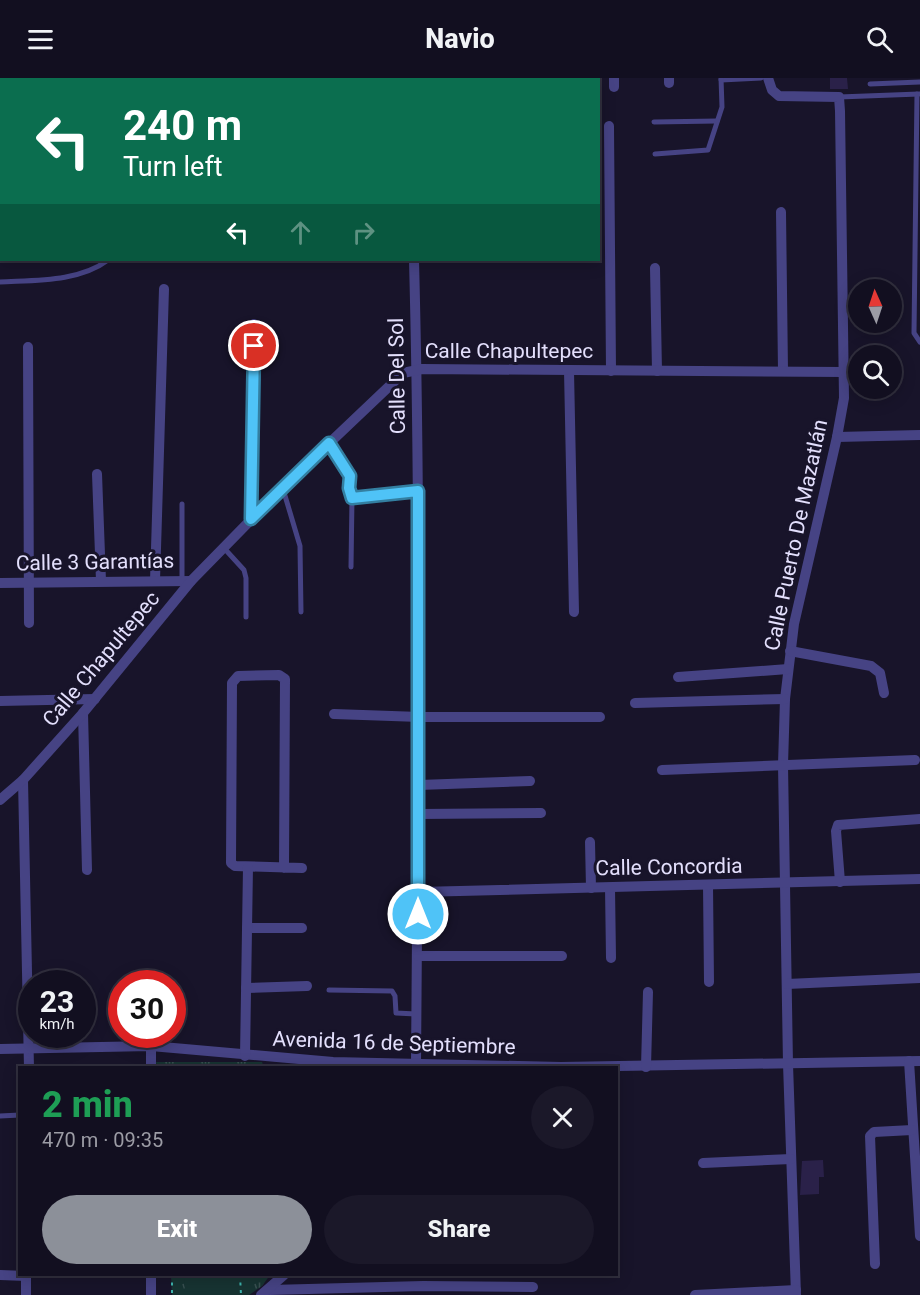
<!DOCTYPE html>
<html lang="en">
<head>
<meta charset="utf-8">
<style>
  body { margin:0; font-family:Roboto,sans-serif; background:#1b1829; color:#f1f3f6; height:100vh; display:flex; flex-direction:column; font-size:22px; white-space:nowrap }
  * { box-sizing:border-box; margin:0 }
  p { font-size:20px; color:#9c9ca5 }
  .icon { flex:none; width:33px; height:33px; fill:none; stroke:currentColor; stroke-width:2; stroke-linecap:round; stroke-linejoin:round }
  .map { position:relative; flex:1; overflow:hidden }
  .side { position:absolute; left:18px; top:988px; width:600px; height:210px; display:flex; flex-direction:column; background:#120f20; border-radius:0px; box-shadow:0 3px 15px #0003,0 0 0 2px #312f3e }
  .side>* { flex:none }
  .hud { position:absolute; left:0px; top:0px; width:600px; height:183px; box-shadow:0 3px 15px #0003,0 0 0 2px #312f3e; background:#0b6e4f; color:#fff; overflow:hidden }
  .needle { width:39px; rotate:357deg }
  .controls { position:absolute; left:848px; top:201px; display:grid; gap:12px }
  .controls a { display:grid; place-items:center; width:54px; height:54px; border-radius:50%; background:#120f20; box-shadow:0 3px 15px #0003,0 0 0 2px #312f3e; font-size:30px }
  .speed { position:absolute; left:18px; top:892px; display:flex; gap:12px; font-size:30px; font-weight:700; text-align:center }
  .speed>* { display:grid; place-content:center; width:78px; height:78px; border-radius:50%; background:#120f20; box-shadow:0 3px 15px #0003,0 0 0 2px #312f3e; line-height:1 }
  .speed small { font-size:15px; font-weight:400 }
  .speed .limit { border:9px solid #d22; background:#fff; color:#111 }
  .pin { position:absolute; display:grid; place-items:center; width:51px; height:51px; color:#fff; margin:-26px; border:3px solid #fff; border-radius:50%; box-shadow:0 2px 6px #0007 }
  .me { position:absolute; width:66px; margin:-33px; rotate:0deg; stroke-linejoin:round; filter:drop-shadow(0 0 4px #0008) }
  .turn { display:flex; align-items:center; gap:21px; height:126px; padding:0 24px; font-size:27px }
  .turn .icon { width:78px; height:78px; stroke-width:2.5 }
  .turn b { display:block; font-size:42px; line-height:51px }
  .lanes { display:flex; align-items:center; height:57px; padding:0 24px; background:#0003; justify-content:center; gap:30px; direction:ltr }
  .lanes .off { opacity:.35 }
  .round { display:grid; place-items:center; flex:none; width:63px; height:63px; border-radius:32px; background:#1b1829 }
  .headline { display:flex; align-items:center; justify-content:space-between; height:102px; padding:0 24px }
  h1 { font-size:36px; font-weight:800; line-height:45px; color:#1e9e55 }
  .primary-button { display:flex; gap:12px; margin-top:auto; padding:12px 24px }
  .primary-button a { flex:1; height:69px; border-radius:36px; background:#8c9099; color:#fff; font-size:24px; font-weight:800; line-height:69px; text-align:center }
  .primary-button a+a { background:#1b1829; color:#f1f3f6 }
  header { display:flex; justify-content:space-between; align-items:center; height:78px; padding:0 24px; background:#120f20; font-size:27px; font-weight:800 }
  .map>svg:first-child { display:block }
</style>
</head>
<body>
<header><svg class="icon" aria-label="menu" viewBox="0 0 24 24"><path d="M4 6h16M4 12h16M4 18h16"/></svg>Navio<svg class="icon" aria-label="search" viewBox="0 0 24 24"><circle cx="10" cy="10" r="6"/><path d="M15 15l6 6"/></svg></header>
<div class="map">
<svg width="920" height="1217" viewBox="0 0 920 1217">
  <defs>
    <pattern id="park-tufts" width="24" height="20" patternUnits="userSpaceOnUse" patternTransform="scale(1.5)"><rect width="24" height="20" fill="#173332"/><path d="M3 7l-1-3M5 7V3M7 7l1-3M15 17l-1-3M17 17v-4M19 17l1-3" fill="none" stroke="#395051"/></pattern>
  </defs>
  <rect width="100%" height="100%" fill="#18142a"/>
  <!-- park -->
  <g fill="url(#park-tufts)">
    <path d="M156 984H262L264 990H157Z"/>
    <path d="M171 1197H270L262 1208 249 1217H172Z"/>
  </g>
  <!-- pitch -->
  <path fill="#173332" d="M184 1197H229V1212L185 1214Z"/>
  <!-- building -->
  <g fill="#2a2149">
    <path d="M830 0H847L848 11H830Z"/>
    <path d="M823 1082 824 1099H819V1116L800 1117 802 1083Z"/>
  </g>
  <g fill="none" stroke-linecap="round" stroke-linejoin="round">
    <!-- path -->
    <g stroke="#3db3ad" stroke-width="2" stroke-dasharray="3 4.5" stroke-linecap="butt">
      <path d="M172 1197V1217"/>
      <path d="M240 1197 241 1217"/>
    </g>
    <!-- service -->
    <g stroke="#464384" stroke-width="5">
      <path d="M125 0V2"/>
      <path d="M721 2 761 0"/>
      <path d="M870 6 920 4"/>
      <path d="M917 16 914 255 920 264"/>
      <path d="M839 19 919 16"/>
      <path d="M654 44 717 43"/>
      <path d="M655 76 708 72 722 29 721 0"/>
      <path d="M0 204C35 202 79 204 108 182"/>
      <path d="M329 365 349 397 352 420 418 413"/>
      <path d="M283 411 300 468 301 534"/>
      <path d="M223 469 244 492 246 500V539"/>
      <path d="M351 489 352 420"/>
      <path d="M182 503V426"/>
      <path d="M329 912 392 913 395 918 396 935 416 936"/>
      <path d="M0 1038 20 1037"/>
    </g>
    <!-- minor -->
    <g stroke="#464384" stroke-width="10">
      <path d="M614 0V9"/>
      <path d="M669 0V5"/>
      <path d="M768 0 772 12 779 18 839 19 840 33 844 320 837 359 794 546 785 621 783 687 788 986 796 1217"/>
      <path d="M385 2V0"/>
      <path d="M465 2 468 0"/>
      <path d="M609 48 611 293"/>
      <path d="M781 134 783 293"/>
      <path d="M414 182C421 450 418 718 416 987"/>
      <path d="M655 190 657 293"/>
      <path d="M28 269 29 545"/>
      <path d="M569 293 574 534"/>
      <path d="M837 359 920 357"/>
      <path d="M97 396 101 503"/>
      <path d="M251 441 254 246"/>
      <path d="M155 503 164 211"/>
      <path d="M0 505 191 503"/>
      <path d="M790 573 871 588 880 595 884 615"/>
      <path d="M678 599 788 591"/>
      <path d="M0 623 95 621"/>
      <path d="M635 625 785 621"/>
      <path d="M83 635 87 792"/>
      <path d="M334 636 420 639H600"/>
      <path d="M662 692 915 682"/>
      <path d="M23 702 29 990"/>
      <path d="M419 707 530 703"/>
      <path d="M0 722 23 702 83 635 191 503 283 409 403 295 422 291 844 294"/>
      <path d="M419 736 541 735"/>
      <path d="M590 764 591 810"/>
      <path d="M284 790 285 601 279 597 238 598 232 605 231 785 235 788 302 790"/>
      <path d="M840 804 836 753 838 747 920 741"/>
      <path d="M708 807 709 904"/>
      <path d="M610 810 611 880"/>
      <path d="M419 814 920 801"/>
      <path d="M247 850H302"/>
      <path d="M418 878H562"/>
      <path d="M787 906 920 900"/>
      <path d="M246 910 307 908"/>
      <path d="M0 971 151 968 333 984 561 989 920 983"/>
      <path d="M245 978 248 789"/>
      <path d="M909 983 920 1158"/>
      <path d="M646 989 648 914"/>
      <path d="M151 990V968"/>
      <path d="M703 1085 791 1081"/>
      <path d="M875 1186 870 1058 874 1054 912 1052"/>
      <path d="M0 1197 26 1198"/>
      <path d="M270 1212 423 1208 533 1209"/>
      <path d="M26 1217V1197"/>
      <path d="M151 1217V1197"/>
      <path d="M261 1217 284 1197"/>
      <path d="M695 1217 796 1212"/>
    </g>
  </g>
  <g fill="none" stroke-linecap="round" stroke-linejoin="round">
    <defs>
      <path id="route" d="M254 268 251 441 329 365 350 398 349 410 352 420 418 413V836"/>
    </defs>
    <!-- route casing -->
    <use href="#route" stroke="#337fa1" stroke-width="15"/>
    <!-- route -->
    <use href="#route" stroke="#4fc3f7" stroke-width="10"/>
  </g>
  <g text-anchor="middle" stroke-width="6" stroke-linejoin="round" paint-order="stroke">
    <!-- street labels -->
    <g font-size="21" fill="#e3dffc" stroke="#18142a">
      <text x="509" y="280">Calle Chapultepec</text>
      <text transform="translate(397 298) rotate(-91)" y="7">Calle Del Sol</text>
      <text transform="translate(796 457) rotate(-78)" y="7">Calle Puerto De Mazatlán</text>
      <text transform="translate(95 484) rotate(-1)" y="7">Calle 3 Garantías</text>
      <text transform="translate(101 581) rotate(-50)" y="7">Calle Chapultepec</text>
      <text transform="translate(669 789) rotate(-1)" y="7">Calle Concordia</text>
      <text transform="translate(394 965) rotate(2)" y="7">Avenida 16 de Septiembre</text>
    </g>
  </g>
</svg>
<div class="controls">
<a><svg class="needle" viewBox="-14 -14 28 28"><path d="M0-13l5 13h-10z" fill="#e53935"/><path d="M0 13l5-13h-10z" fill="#9c9ca5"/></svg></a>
<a><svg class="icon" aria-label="search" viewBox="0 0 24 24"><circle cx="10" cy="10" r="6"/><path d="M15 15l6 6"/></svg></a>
</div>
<div class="speed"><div>23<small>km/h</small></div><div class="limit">30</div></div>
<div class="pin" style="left:254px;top:268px;background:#d93025"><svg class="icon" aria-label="arrive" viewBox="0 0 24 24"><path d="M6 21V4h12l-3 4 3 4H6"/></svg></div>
<svg class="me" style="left:418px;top:836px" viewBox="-20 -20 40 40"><circle r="17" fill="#4fc3f7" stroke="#fff" stroke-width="3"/><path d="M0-11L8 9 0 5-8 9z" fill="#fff"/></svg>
<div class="hud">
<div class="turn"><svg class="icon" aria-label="left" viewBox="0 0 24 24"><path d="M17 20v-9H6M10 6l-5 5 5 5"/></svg><div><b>240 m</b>Turn left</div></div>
<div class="lanes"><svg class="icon" aria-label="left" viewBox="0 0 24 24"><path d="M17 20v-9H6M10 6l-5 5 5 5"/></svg><svg class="icon off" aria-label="ahead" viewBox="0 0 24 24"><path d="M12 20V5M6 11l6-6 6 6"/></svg><svg class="icon off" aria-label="right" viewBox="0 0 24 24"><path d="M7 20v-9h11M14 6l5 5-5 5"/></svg></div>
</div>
<section class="side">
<div class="headline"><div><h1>2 min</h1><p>470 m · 09:35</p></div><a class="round"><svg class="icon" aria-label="close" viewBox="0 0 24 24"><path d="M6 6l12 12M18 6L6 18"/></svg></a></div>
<div class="primary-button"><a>Exit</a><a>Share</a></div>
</section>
</div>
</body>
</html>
